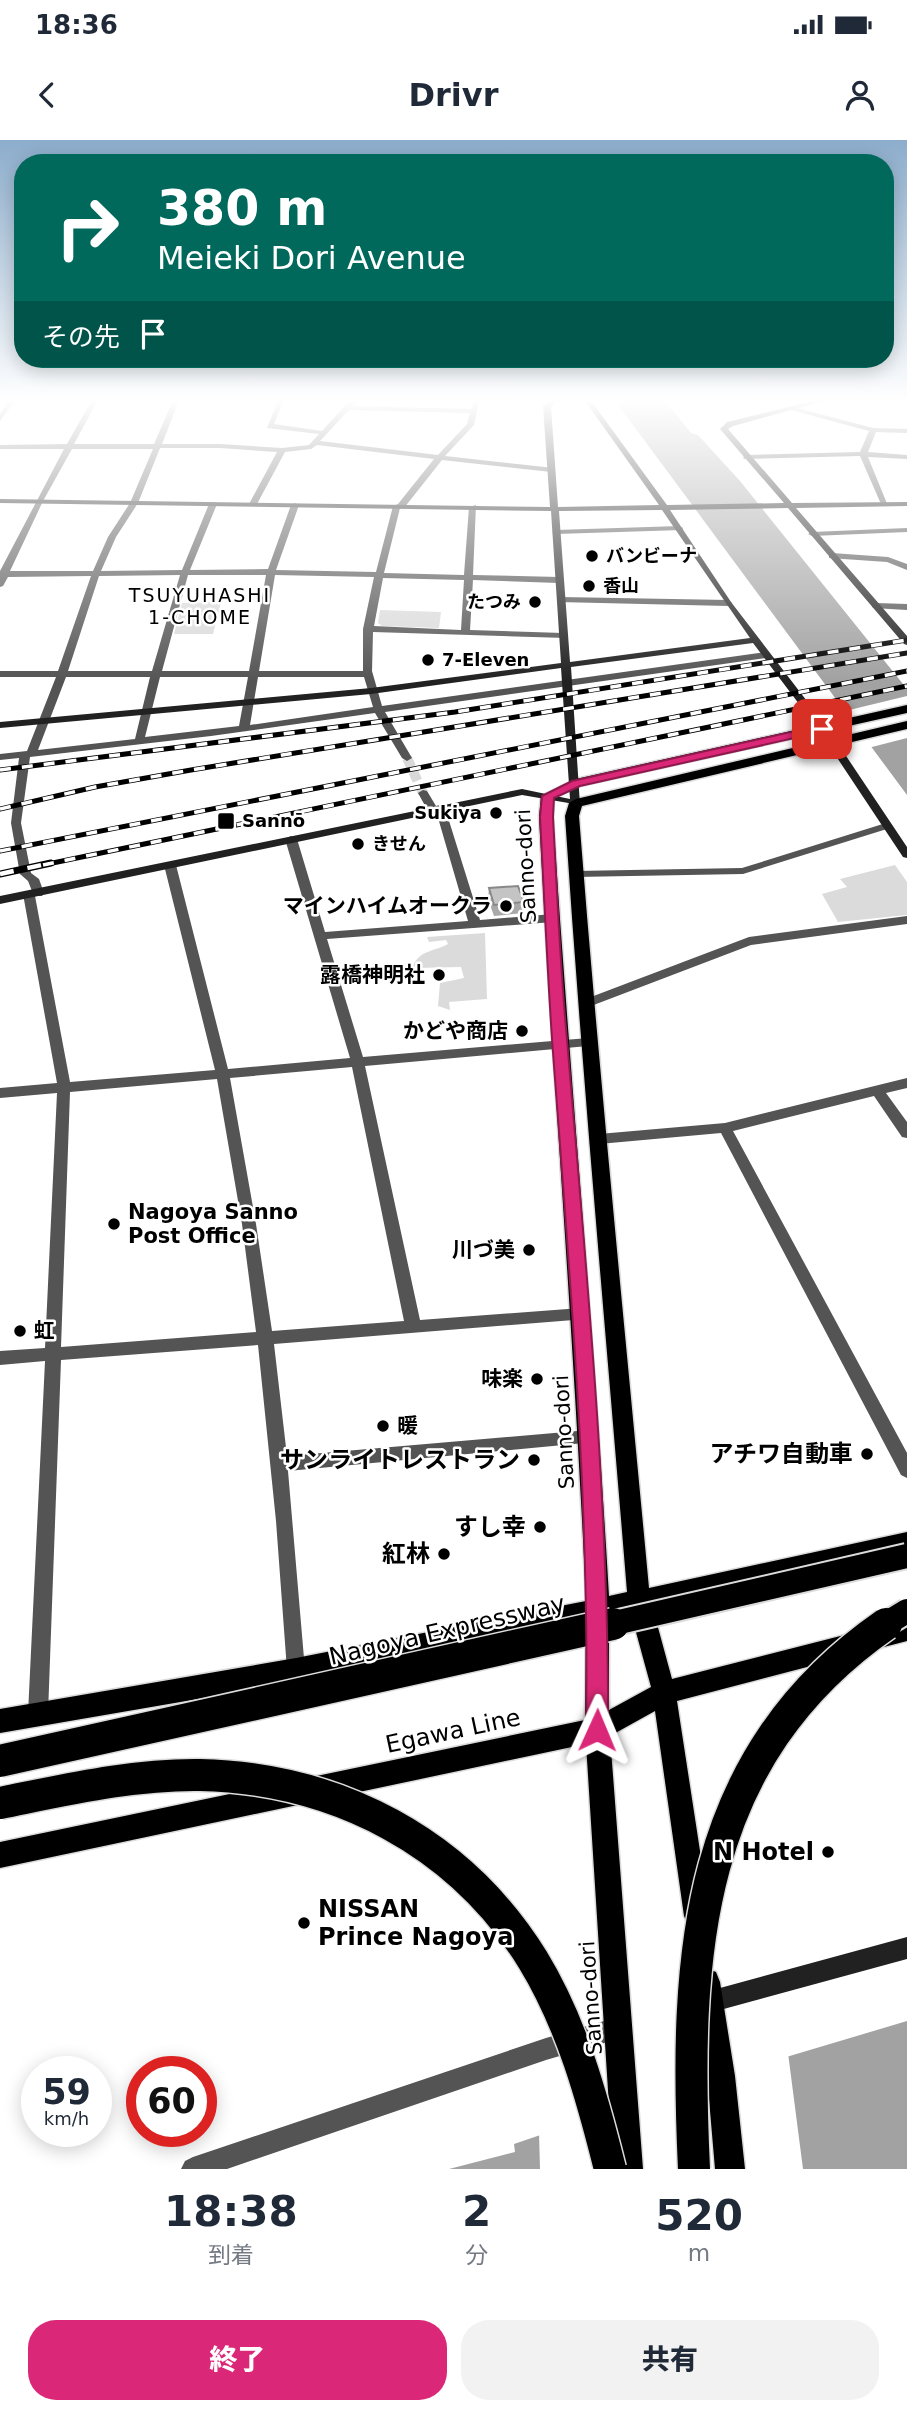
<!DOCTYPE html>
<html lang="ja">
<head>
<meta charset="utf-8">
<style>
  body { margin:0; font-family:"DejaVu Sans","Noto Sans JP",sans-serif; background:#f2f2f3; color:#1f2937; height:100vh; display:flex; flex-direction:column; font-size:26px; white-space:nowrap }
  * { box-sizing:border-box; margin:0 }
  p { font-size:23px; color:#747a83 }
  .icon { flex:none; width:38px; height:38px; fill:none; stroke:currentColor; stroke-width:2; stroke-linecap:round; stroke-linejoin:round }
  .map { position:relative; height:2029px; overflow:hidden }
  .side { display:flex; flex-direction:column; background:#fff; flex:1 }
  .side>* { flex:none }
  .hud { position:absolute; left:14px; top:14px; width:880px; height:214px; border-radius:28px; box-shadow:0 4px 18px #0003; background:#00695c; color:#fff; overflow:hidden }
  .speed { position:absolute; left:21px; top:1916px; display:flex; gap:14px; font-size:35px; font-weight:700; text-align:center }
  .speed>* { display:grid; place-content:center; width:91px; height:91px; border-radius:50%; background:#fff; box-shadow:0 4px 18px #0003; line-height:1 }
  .speed small { font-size:18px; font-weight:400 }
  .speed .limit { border:10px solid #d22; background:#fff; color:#111 }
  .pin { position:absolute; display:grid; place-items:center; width:60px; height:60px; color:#fff; margin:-30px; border-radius:14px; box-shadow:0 4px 10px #0006 }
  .me { position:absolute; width:77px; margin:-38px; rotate:1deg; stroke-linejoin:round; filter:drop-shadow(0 0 5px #0008) }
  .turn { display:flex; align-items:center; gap:24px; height:147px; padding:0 28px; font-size:32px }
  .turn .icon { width:91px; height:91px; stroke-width:2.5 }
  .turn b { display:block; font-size:49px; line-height:60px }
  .then { display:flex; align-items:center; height:66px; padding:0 28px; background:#0003; gap:14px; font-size:26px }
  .eta { display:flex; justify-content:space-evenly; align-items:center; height:119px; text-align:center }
  .eta b { font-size:42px; font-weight:800; line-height:49px }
  .cta { display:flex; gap:14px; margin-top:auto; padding:14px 28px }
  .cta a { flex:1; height:80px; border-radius:28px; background:#db2777; color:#fff; font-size:28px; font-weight:800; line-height:80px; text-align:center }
  .cta a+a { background:#f2f2f3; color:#1f2937 }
  .status { display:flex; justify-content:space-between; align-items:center; height:49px; padding:0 35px; background:#fff; direction:ltr }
  .status svg { height:19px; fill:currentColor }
  header { display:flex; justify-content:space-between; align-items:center; height:91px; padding:0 28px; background:#fff; font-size:32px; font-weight:800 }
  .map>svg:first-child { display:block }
</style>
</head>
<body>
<div class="status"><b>18:36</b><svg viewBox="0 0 49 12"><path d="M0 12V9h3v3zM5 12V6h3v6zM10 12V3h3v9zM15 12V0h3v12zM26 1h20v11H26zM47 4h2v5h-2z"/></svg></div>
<header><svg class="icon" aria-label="back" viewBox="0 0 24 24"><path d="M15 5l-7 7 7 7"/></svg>Drivr<svg class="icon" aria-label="person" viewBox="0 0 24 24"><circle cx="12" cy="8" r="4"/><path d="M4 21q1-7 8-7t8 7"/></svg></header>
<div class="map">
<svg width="907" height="2029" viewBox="0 0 907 2029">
  <rect width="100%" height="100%" fill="#fff"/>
  <!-- green -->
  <g fill="#dbdbdb">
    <path d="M221 462 213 494H174L182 463Z"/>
    <path d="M380 470 441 472 439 488 382 486 378 483Z"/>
    <path d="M895 725 907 742V775L838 782 822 754 847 747 840 739Z"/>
    <path d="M485 793 487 859 449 862 450 870 438 866 440 843 464 838 461 827 415 828 413 826C419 810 436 811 448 804L446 800 429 802 427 797Z"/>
  </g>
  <!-- water -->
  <g fill="#a2a2a2">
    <path d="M613 258H663L691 293 698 295 740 341 907 549V655Z"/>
    <path d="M907 1881V2029H449L515 2012 514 2004 649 1958Z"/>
  </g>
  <!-- pier -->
  <g fill="#fff">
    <path d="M907 556V598L868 608 841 572Z"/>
    <path d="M788 1913 803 2029H540L539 1992 648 1954Z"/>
  </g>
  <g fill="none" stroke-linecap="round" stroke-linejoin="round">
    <!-- street-tunnel -->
    <path stroke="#d9d9d9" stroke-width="10" stroke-dasharray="10 5" stroke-linecap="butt" d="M407 618 423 653"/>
    <defs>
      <g id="primary">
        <path d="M907 565V573L580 646 554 658 553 677C570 937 594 1196 609 1456L627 1452C606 1194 582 935 565 676L569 663 576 659 907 581V589L582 666 579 676C599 934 625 1191 649 1448L907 1392V1412L653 1469 672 1539 907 1479V1501L677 1561 710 1776 706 1785 697 1789 688 1785 684 1776 655 1571 610 1596 643 2029H613L586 1604 0 1728V1702L585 1580 586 1483 296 1542 0 1593V1569L296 1518 586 1461C574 1199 553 938 539 677L541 656 576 639ZM631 1474 651 1547 609 1570V1478Z"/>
        <path d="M706 1828 716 1832 720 1842 735 1936 745 2029H715L707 1936 692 1842 696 1832Z"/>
      </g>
    </defs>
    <!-- primary casing -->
    <use href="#primary" stroke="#dbdbdb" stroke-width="3"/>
    <!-- street -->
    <g fill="#545454" fill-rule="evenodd">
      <path d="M11 258H17L0 281V274Z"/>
      <path d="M93 258H99L74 304H154L174 258H180L162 304H220L282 308 309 305 319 294 267 288 279 258H285L274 284 322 291 342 269 343 267 353 258H360L353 266 471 269 474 258H480L474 285 445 316 554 328V332H551L442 320 404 368H400L384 433 464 435 469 367 476 365 473 435 559 437 563 440 559 443 473 440 470 490 563 493 568 496 566 498 373 492 372 531 382 566 766 512 771 515 766 518 385 572 412 618 407 621 402 618 375 573 211 596 30 617 21 683 31 733 39 739 44 753 42 756H35L70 942 215 930 164 725 170 722 176 725 228 929 350 918 285 699 291 696 297 699 325 792 468 781 436 671H428L418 653 423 650 427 651 436 666 440 665 445 668 480 780 553 774 559 778 553 782 327 799 363 917 588 898 594 902 588 906 365 926 420 1180 581 1168 586 1169 589 1174 586 1179 274 1204 287 1316 589 1290 595 1292 597 1297 595 1302 288 1331 305 1530 303 1537 296 1539 289 1537 287 1530 276 1381 258 1205 61 1220 48 1574 45 1581 38 1584 31 1581 28 1574 45 1221 0 1225V1211L45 1208 57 953 0 958V948L57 943 23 754 25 751H32L28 741 20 734 11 683 19 618 0 620V614L27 611 56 537H0V531H58L91 436 8 437 3 446 0 447V431L64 309H0V305L67 304ZM349 270 470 273 467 284 438 315 320 301ZM317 305 434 319 398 364 393 366 376 432 276 430 299 365 295 363 291 365 268 429 190 430 217 364 213 362 209 364 182 430 101 431 116 397 138 363 160 308H220L277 312 249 364 253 366 257 364 285 312 311 309ZM72 309H153L130 363 108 397 93 431H10L43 361ZM180 435 152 531H68L99 436ZM188 435H266L249 531H162ZM275 435 374 437 363 489V531H259ZM383 438 464 440 461 490 374 486ZM66 537H150L135 599 38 610ZM160 537H248L239 586 145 597ZM258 537H364L373 567 250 585ZM352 927 404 1181 272 1191 256 1084 230 938ZM217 939 242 1084 256 1192 61 1207 70 952Z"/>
      <path d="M894 258H907V262L895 259Z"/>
      <path d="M793 267 873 288 907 289V293L876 292 868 312 907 315V319L868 317 888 366 881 364 860 316 744 319 743 317 747 315 860 312 869 291 791 270Z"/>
      <path d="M679 386 683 388 682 390 556 394 552 392 556 390Z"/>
      <path d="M907 388V392L812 396 808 394 812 392Z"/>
      <path d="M832 413 888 417 907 424V430L887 422 829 418V414Z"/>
      <path d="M561 457 728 460 732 463 728 466 558 462V458Z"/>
      <path d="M876 463 907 464V470L873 468 872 466Z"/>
      <path d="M886 683 891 686 890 688 743 734 575 737 569 734 575 731 742 728Z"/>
      <path d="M907 776V784L751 805 591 866 587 867 581 863 583 860 749 797Z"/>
      <path d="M907 938V948L886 953 907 982V998L902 997 874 956 733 991 907 1313V1338L901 1335 721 993 599 1004 592 999 599 994 725 983Z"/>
      <path d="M618 1877 626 1880 629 1888 626 1896 618 1899 546 1920 227 2029H181L185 2021 193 2017 546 1898Z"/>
    </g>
    <!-- secondary -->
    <g fill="#212121" fill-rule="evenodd">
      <path d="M559 258H571L555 263 551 267 558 367 659 365 583 258H589L667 365 784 363 720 289 727 282 825 258H835L733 286 728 289 792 363 907 362V366L796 368 907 496V505L904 504 788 368 670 370 731 462 826 586 907 707V718L903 717 818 589 753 503 571 527 580 665 522 655 0 764V756L522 649 570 659 561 528 371 554 0 588V582L371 548 561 523 551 371 0 363V359L550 367 543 266 551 260ZM662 370 750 498 570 522 559 371Z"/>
      <path d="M907 1797V1819L709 1873 701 1870 698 1862 701 1854 709 1851Z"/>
    </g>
    <!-- primary -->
    <use href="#primary" fill="#000" fill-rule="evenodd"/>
    <defs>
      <g id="rail-far1">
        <path d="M0 630 455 572 907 500"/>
        <path d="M0 669 95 647 191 630 907 513"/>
        <path d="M0 711 907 531"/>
        <path d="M43 725 907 546"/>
      </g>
      <path id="rail" d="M0 734 51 723"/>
    </defs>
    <!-- rail-far1 casing -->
    <use href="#rail-far1" stroke="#000" stroke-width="5"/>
    <!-- rail casing -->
    <use href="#rail" stroke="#000" stroke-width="7"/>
    <!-- rail-far1 -->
    <use href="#rail-far1" stroke="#fff" stroke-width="3.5" stroke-dasharray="11" stroke-linecap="butt"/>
    <!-- rail -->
    <use href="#rail" stroke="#fff" stroke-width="4.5" stroke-dasharray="14" stroke-linecap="butt"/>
    <defs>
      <g id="highway-bridge-far1">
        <path d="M606 1485 907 1416"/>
        <path d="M884 1485 907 1471"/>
      </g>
      <g id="highway-bridge">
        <path d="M0 1621 613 1484"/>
        <path d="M0 1663C65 1650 133 1634 200 1635 337 1638 460 1702 533 1820 572 1884 592 1957 610 2029"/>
        <path d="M694 2029C684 1816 694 1617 886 1484"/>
      </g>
    </defs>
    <!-- highway-bridge-far1 casing -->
    <use href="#highway-bridge-far1" stroke="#dbdbdb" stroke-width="28" stroke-linecap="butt"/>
    <!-- highway-bridge casing -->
    <use href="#highway-bridge" stroke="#dbdbdb" stroke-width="35" stroke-linecap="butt"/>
    <!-- highway-bridge-far1 -->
    <use href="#highway-bridge-far1" stroke="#000" stroke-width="24"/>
    <!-- highway-bridge -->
    <use href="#highway-bridge" stroke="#000" stroke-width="32"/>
  </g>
  <!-- wall -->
  <path fill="#a9a9a9" d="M489 748 524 762V773L494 776 488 759Z"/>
  <!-- building -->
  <path fill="#c4c4c4" stroke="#898989" stroke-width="2" d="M518 746 524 762 494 765 489 748Z"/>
  <!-- sky -->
  <linearGradient id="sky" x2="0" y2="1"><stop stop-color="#8cadcc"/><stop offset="0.48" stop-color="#fff"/><stop offset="1" stop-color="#fff" stop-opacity="0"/></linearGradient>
  <rect width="907" height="542" fill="url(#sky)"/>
  <!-- route -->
  <path fill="#db2777" stroke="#8e194d" stroke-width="2" d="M822 585 827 589 826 591 580 646 554 658 553 677C557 751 560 825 567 899 586 1129 609 1359 608 1590L605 1598 597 1601 589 1598 586 1590C590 1359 569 1129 552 899 547 825 544 751 540 677L542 656 572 641Z"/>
  <!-- markers -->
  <g fill="#000" stroke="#fff" stroke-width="2.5">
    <circle cx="592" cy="416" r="7"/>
    <circle cx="589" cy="446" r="7"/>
    <circle cx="535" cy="462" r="7"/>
    <circle cx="428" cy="520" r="7"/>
    <circle cx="496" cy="673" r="7"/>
    <rect x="217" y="672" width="18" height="18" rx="3.5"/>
    <circle cx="358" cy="704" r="7"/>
    <circle cx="506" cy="766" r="7"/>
    <circle cx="439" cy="835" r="7"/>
    <circle cx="522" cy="891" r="7"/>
    <circle cx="114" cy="1084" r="7"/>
    <circle cx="529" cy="1110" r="7"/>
    <circle cx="20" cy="1191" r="7"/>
    <circle cx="537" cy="1239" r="7"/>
    <circle cx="383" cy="1286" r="7"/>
    <circle cx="867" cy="1314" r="7"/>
    <circle cx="534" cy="1320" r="7"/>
    <circle cx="540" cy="1387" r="7"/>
    <circle cx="444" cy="1414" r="7"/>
    <circle cx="828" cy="1712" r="7"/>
    <circle cx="304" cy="1783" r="7"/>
  </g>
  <g text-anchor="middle" stroke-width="5" stroke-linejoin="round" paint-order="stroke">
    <!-- far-poi labels -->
    <g font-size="18" font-weight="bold" fill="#000" stroke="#fff" text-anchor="start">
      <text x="606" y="422">バンビーナ</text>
      <text x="603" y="452">香山</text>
      <text x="521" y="468" text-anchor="end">たつみ</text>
      <text x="442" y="526">7-Eleven</text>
      <text x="482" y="679" text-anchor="end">Sukiya</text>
      <text x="242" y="687">Sannō</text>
      <text x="372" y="710">きせん</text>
    </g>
    <!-- far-neighbourhood labels -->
    <g font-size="19" letter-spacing="2" fill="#000" stroke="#fff">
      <text x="200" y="462">TSUYUHASHI<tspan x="200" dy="22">1-CHOME</tspan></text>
    </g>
    <!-- street labels -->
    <g font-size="21" fill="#000" stroke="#fff">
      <text transform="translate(526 726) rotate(-93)" y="7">Sanno-dori</text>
      <text transform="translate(564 1292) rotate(-93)" y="7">Sanno-dori</text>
      <text transform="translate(591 1858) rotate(-94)" y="7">Sanno-dori</text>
    </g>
    <!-- poi labels -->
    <g font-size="21" font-weight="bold" fill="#000" stroke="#fff" text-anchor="end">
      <text x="492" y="773">マインハイムオークラ</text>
      <text x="425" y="842">露橋神明社</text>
      <text x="508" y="898">かどや商店</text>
      <text x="128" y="1079" text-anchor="start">Nagoya Sanno<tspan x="128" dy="24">Post Office</tspan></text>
      <text x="515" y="1117">川づ美</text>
      <text x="34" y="1198" text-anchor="start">虹</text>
      <text x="523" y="1246">味楽</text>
      <text x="397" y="1293" text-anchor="start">暖</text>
    </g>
    <!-- near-poi labels -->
    <g font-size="24" font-weight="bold" fill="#000" stroke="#fff" text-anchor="end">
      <text x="853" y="1322">アチワ自動車</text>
      <text x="520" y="1328">サンライトレストラン</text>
      <text x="526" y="1395">すし幸</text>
      <text x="430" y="1422">紅林</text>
      <text x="814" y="1720">N Hotel</text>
      <text x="318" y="1777" text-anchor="start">NISSAN<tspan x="318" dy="28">Prince Nagoya</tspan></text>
    </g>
    <!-- near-street labels -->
    <g font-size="24" fill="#000" stroke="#fff">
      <text transform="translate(447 1490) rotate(-13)" y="8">Nagoya Expressway</text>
      <text transform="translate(453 1591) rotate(-12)" y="8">Egawa Line</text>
    </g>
  </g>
</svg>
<div class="speed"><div>59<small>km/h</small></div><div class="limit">60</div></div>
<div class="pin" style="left:822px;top:589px;background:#d93025"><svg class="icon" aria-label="arrive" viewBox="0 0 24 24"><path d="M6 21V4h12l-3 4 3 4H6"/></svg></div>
<svg class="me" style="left:597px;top:1590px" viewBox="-20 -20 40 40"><path d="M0-17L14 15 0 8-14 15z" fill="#db2777" stroke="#fff" stroke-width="4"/></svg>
<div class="hud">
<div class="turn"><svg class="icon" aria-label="right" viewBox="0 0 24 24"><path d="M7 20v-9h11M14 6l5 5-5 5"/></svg><div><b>380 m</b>Meieki Dori Avenue</div></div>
<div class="then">その先<svg class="icon" aria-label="arrive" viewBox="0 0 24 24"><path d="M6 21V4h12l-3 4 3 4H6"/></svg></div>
</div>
</div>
<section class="side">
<div class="eta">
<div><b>18:38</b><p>到着</p></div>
<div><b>2</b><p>分</p></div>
<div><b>520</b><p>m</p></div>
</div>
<div class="cta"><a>終了</a><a>共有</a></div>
</section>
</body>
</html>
